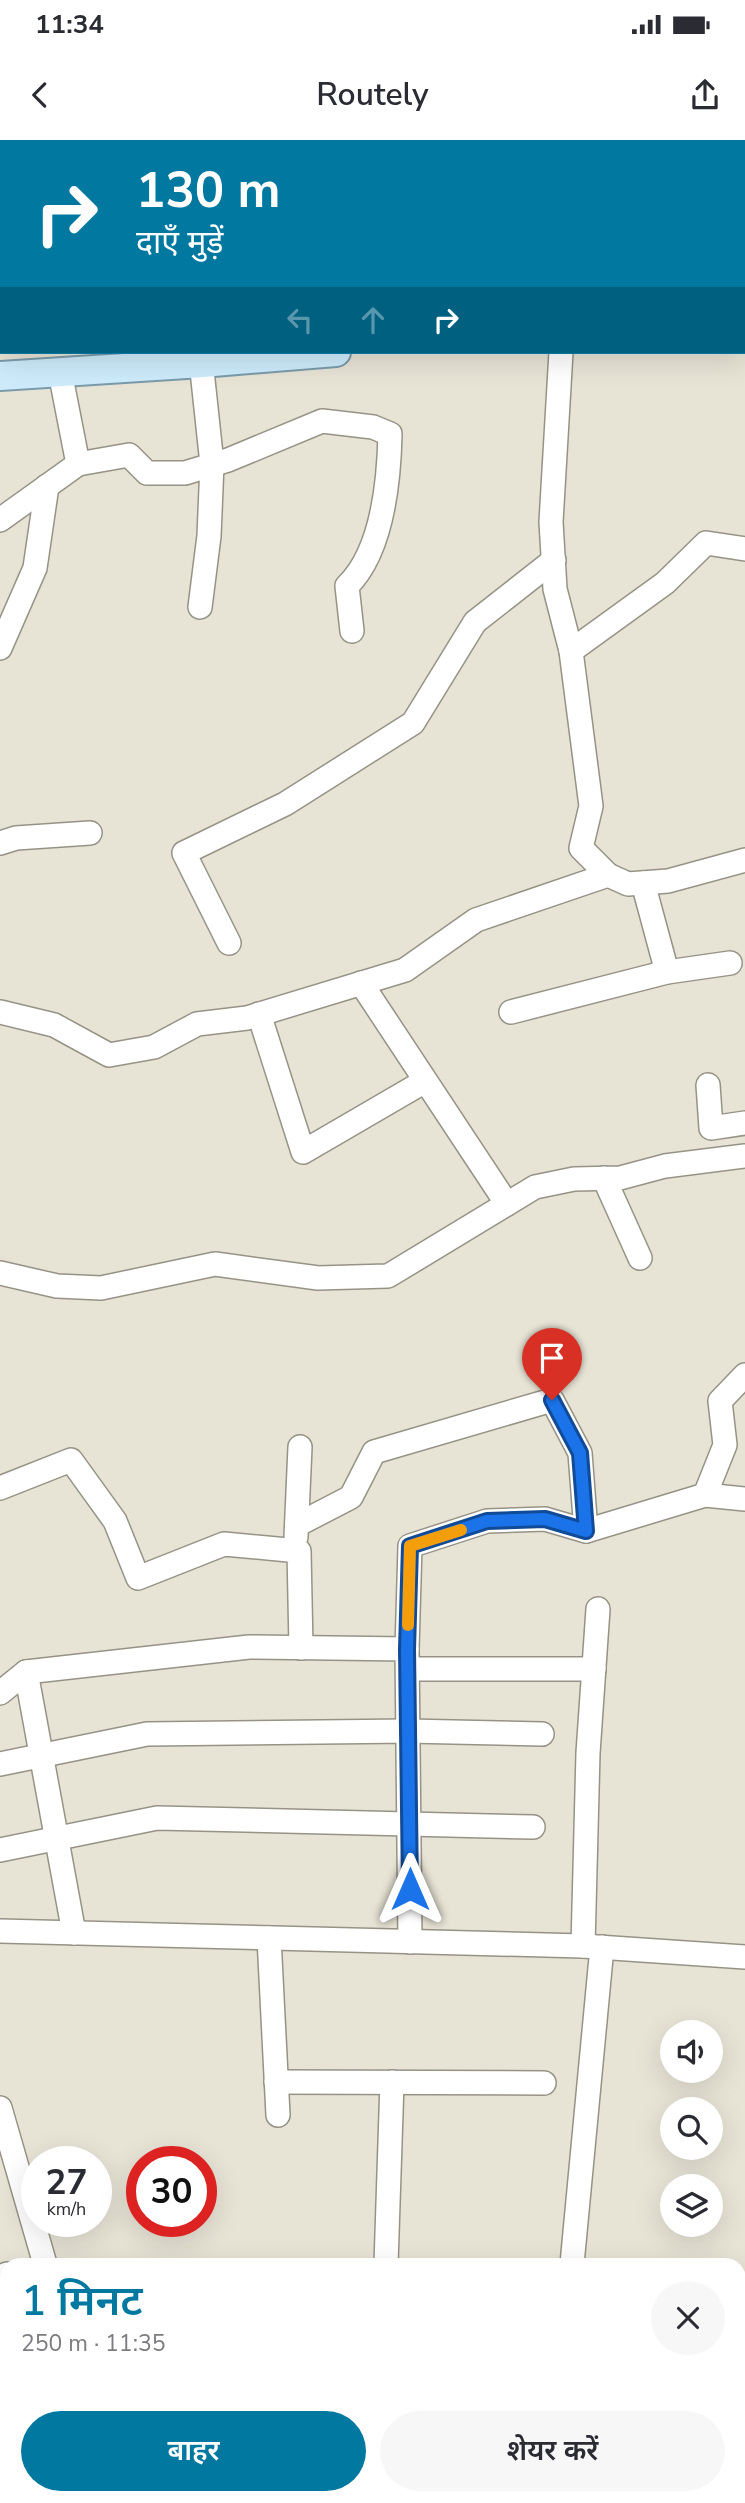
<!DOCTYPE html>
<html lang="hi">
<head>
<meta charset="utf-8">
<style>
  body { margin:0; font-family:"Nunito Sans","Noto Sans Devanagari",sans-serif; background:#f7f7f7; color:#2b2b33; height:100vh; display:flex; flex-direction:column; font-size:26px; white-space:nowrap }
  * { box-sizing:border-box; margin:0 }
  p { font-size:23px; color:#7c7c81 }
  .icon { flex:none; width:38px; height:38px; fill:none; stroke:currentColor; stroke-width:2; stroke-linecap:round; stroke-linejoin:round }
  .map { position:relative; flex:1; overflow:hidden }
  .details { position:absolute; left:0px; top:2118px; width:746px; height:247px; display:flex; flex-direction:column; background:#fff; border-radius:21px 21px 0 0; box-shadow:0 7px 28px #0002 }
  .details>* { flex:none }
  .guide { position:absolute; left:0px; top:0px; width:746px; height:214px; box-shadow:0 7px 28px #0002; background:#0078a0; color:#fff; overflow:hidden }
  .fabs { position:absolute; left:660px; top:1880px; display:grid; gap:14px }
  .fabs a { display:grid; place-items:center; width:63px; height:63px; border-radius:50%; background:#fff; box-shadow:0 7px 28px #0002; font-size:35px }
  .speed { position:absolute; left:21px; top:2006px; display:flex; gap:14px; font-size:35px; font-weight:700; text-align:center }
  .speed>* { display:grid; place-content:center; width:91px; height:91px; border-radius:50%; background:#fff; box-shadow:0 7px 28px #0002; line-height:1 }
  .speed small { font-size:18px; font-weight:400 }
  .speed .limit { border:10px solid #d22; background:#fff; color:#111 }
  .pin { position:absolute; display:grid; place-items:center; width:60px; height:60px; color:#fff; margin:-72px -30px; border-radius:50% 50% 50% 0; rotate:-45deg; box-shadow:0 0 7px #0007 }
  .pin .icon { rotate:45deg }
  .me { position:absolute; width:77px; margin:-38px; rotate:0deg; stroke-linejoin:round; filter:drop-shadow(0 0 5px #0008) }
  .turn { display:flex; align-items:center; gap:24px; height:147px; padding:0 21px; font-size:32px }
  .turn .icon { width:91px; height:91px; stroke-width:2.5 }
  .turn b { display:block; font-size:49px; line-height:60px }
  .lanes { display:flex; align-items:center; height:66px; padding:0 21px; background:#0003; justify-content:center; gap:35px; direction:ltr }
  .lanes .off { opacity:.35 }
  .round { display:grid; place-items:center; flex:none; width:74px; height:74px; border-radius:37px; background:#f7f7f7 }
  .summary { display:flex; align-items:center; justify-content:space-between; height:119px; padding:0 21px }
  h1 { font-size:42px; font-weight:600; line-height:52px; color:#0078a0 }
  .button { display:flex; gap:14px; margin-top:auto; padding:14px 21px }
  .button a { flex:1; height:80px; border-radius:42px; background:#0078a0; color:#fff; font-size:28px; font-weight:600; line-height:80px; text-align:center }
  .button a+a { background:#f7f7f7; color:#2b2b33 }
  .status { display:flex; justify-content:space-between; align-items:center; height:49px; padding:0 35px; background:#fff; direction:ltr }
  .status svg { height:19px; fill:currentColor }
  header { display:flex; justify-content:space-between; align-items:center; height:91px; padding:0 21px; background:#fff; font-size:32px; font-weight:600 }
  .map>svg:first-child { display:block }
</style>
</head>
<body>
<div class="status"><b>11:34</b><svg viewBox="0 0 49 12"><path d="M0 12V9h3v3zM5 12V6h3v6zM10 12V3h3v9zM15 12V0h3v12zM26 1h20v11H26zM47 4h2v5h-2z"/></svg></div>
<header><svg class="icon" aria-label="back" viewBox="0 0 24 24"><path d="M15 5l-7 7 7 7"/></svg>Routely<svg class="icon" aria-label="share" viewBox="0 0 24 24"><path d="M12 15V3M7 8l5-5 5 5M5 13v7h14v-7"/></svg></header>
<div class="map">
<svg width="745" height="2363" viewBox="0 0 745 2363">
  <defs>
    <pattern id="park-crowns" width="20" height="18" patternUnits="userSpaceOnUse" patternTransform="scale(1.75)"><rect width="20" height="18" fill="#c0b077"/><path d="M2 6a3 3 0 1 1 6 0M12 15a3 3 0 1 1 6 0" fill="none" stroke="#9c8f61"/></pattern>
  </defs>
  <rect width="100%" height="100%" fill="#e7e3d5"/>
  <!-- park -->
  <path fill="url(#park-crowns)" d="M194 0H745V131L744 2Z"/>
  <g fill="none" stroke-linecap="round" stroke-linejoin="round">
    <defs>
      <g id="minor">
        <path d="M12 0 13 2"/>
        <path d="M164 0V2"/>
        <path d="M561 212 551 382 555 449 571 511 591 666 581 708 608 735 628 744 668 741 745 720"/>
        <path d="M78 324 129 315 147 333H185L228 320 322 281 373 287 390 294C389 341 383 411 347 446L352 491"/>
        <path d="M0 380 78 324 60 232"/>
        <path d="M200 467 209 396 212 324 200 212"/>
        <path d="M0 508 35 428 47 346"/>
        <path d="M571 511 665 443 706 403 745 409"/>
        <path d="M0 703 16 698 90 693"/>
        <path d="M643 743 667 832"/>
        <path d="M229 803 184 713 285 664 413 583 475 482 554 420"/>
        <path d="M361 843 507 1064"/>
        <path d="M0 872 54 885 109 915 154 907 197 884 247 878 405 830 476 780 608 735"/>
        <path d="M511 872 667 832 730 823"/>
        <path d="M259 874 303 1012 425 941"/>
        <path d="M708 945 711 988 745 983"/>
        <path d="M604 1038 640 1118"/>
        <path d="M0 1133 57 1146 101 1148 215 1124 318 1138 388 1136 535 1047 574 1039 620 1038 665 1026 745 1016"/>
        <path d="M0 1348 71 1320 115 1381 138 1438 224 1404 299 1411 301 1508"/>
        <path d="M705 1355 745 1359"/>
        <path d="M297 1385 351 1357 374 1312 552 1260 580 1313 586 1391"/>
        <path d="M296 1397 300 1307"/>
        <path d="M407 1509 410 1406 487 1381 545 1379 586 1391 705 1355 725 1305 720 1261 745 1235"/>
        <path d="M408 1529H594"/>
        <path d="M26 1532 74 1793"/>
        <path d="M0 1553 26 1532 249 1507 407 1509 410 1802"/>
        <path d="M0 1624 147 1594 408 1591 542 1594"/>
        <path d="M0 1710 157 1678 533 1687"/>
        <path d="M0 1791 583 1806 745 1817"/>
        <path d="M269 1798 278 1975"/>
        <path d="M583 1806 588 1613 598 1469"/>
        <path d="M276 1942 544 1943"/>
        <path d="M0 1968 45 2124"/>
        <path d="M386 2124 392 1942"/>
        <path d="M572 2124 602 1807"/>
        <path d="M0 2137 7 2134"/>
        <path d="M197 2357 198 2363"/>
        <path d="M550 2363 551 2357"/>
      </g>
      <g id="major">
        <path d="M744 191 745 190"/>
        <path d="M0 236 202 223 336 212"/>
      </g>
    </defs>
    <!-- minor casing -->
    <use href="#minor" stroke="#969386" stroke-width="26"/>
    <!-- major casing -->
    <use href="#major" stroke="#7b9baa" stroke-width="32"/>
    <!-- minor -->
    <use href="#minor" stroke="#fff" stroke-width="23"/>
    <!-- major -->
    <use href="#major" stroke="#cdebfb" stroke-width="28"/>
  </g>
  <g fill="none" stroke-linecap="round" stroke-linejoin="round">
    <defs>
      <path id="route" d="M410 1749 407 1509 410 1406 487 1381 545 1379 586 1391 580 1313 552 1260"/>
    </defs>
    <!-- route casing -->
    <use href="#route" stroke="#114b97" stroke-width="18"/>
    <!-- route -->
    <use href="#route" stroke="#1a73e8" stroke-width="12"/>
    <!-- slow -->
    <path stroke="#f59e0b" stroke-width="12" d="M408 1485 410 1406 461 1390"/>
  </g>
</svg>
<div class="fabs">
<a><svg class="icon" aria-label="sound" viewBox="0 0 24 24"><path d="M4 9h4l5-4v14l-5-4H4zM17 9q2 3 0 6"/></svg></a>
<a><svg class="icon" aria-label="search" viewBox="0 0 24 24"><circle cx="10" cy="10" r="6"/><path d="M15 15l6 6"/></svg></a>
<a><svg class="icon" aria-label="layers" viewBox="0 0 24 24"><path d="M12 4l9 5-9 5-9-5zM3 14l9 5 9-5"/></svg></a>
</div>
<div class="speed"><div>27<small>km/h</small></div><div class="limit">30</div></div>
<div class="pin" style="left:552px;top:1260px;background:#d93025"><svg class="icon" aria-label="arrive" viewBox="0 0 24 24"><path d="M6 21V4h12l-3 4 3 4H6"/></svg></div>
<svg class="me" style="left:410px;top:1749px" viewBox="-20 -20 40 40"><path d="M0-17L14 15 0 8-14 15z" fill="#1a73e8" stroke="#fff" stroke-width="4"/></svg>
<div class="guide">
<div class="turn"><svg class="icon" aria-label="right" viewBox="0 0 24 24"><path d="M7 20v-9h11M14 6l5 5-5 5"/></svg><div><b>130 m</b>दाएँ मुड़ें</div></div>
<div class="lanes"><svg class="icon off" aria-label="left" viewBox="0 0 24 24"><path d="M17 20v-9H6M10 6l-5 5 5 5"/></svg><svg class="icon off" aria-label="ahead" viewBox="0 0 24 24"><path d="M12 20V5M6 11l6-6 6 6"/></svg><svg class="icon" aria-label="right" viewBox="0 0 24 24"><path d="M7 20v-9h11M14 6l5 5-5 5"/></svg></div>
</div>
<section class="details">
<div class="summary"><div><h1>1 मिनट</h1><p>250 m · 11:35</p></div><a class="round"><svg class="icon" aria-label="close" viewBox="0 0 24 24"><path d="M6 6l12 12M18 6L6 18"/></svg></a></div>
<div class="button"><a>बाहर</a><a>शेयर करें</a></div>
</section>
</div>
</body>
</html>
